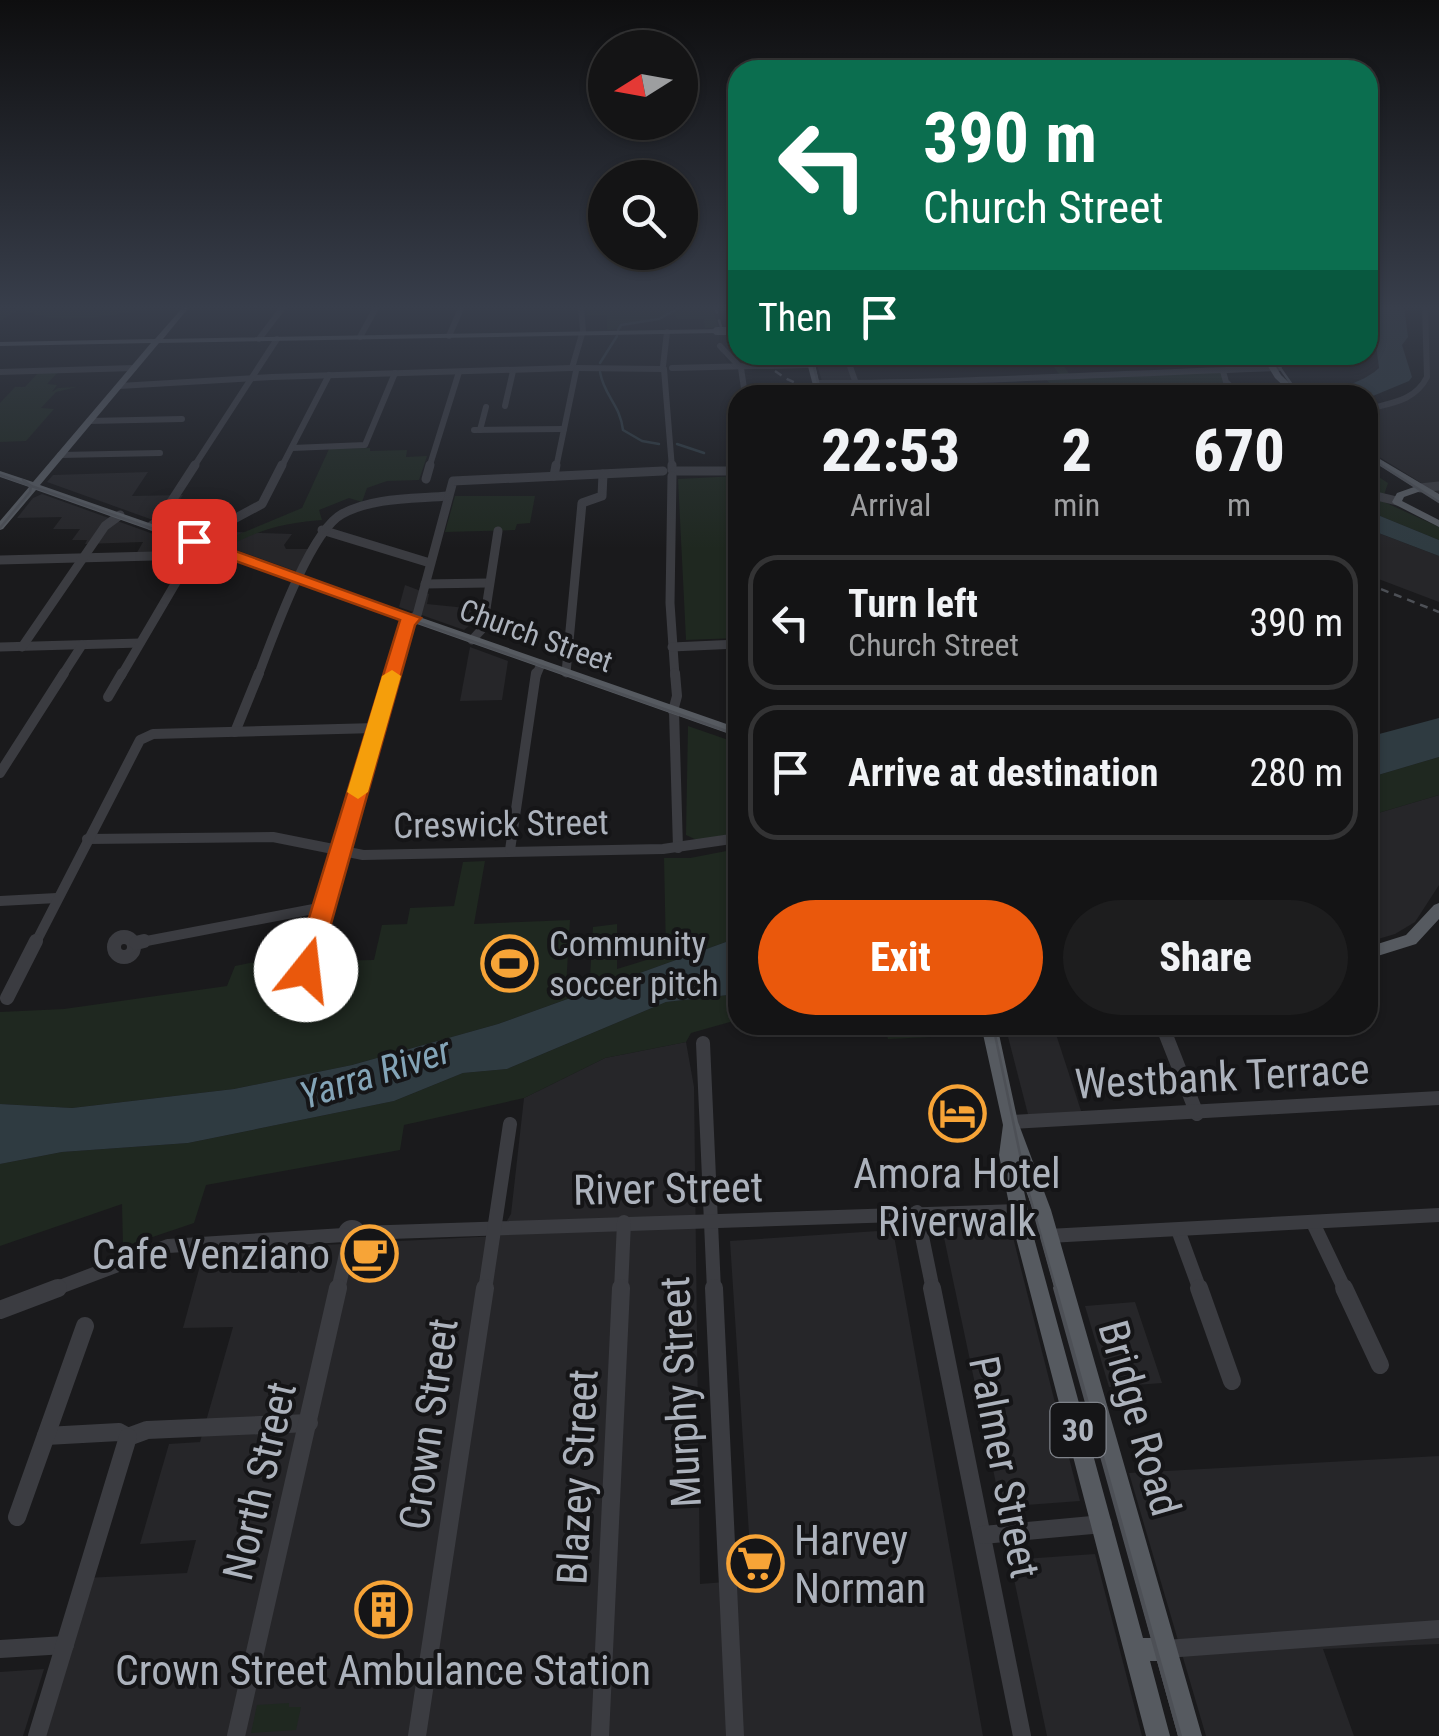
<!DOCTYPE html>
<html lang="en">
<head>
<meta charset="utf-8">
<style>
  body { margin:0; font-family:"Roboto Condensed",sans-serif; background:#1d1d1e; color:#f1f3f6; height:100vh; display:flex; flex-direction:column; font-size:38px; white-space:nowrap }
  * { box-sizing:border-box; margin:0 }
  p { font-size:32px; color:#9d9ea0 }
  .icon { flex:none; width:55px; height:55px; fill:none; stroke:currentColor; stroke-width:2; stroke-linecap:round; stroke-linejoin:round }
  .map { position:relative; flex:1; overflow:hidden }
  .side { position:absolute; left:728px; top:385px; width:650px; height:650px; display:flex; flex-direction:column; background:#141415; border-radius:30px; box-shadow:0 2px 8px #0004,0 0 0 2px #333334 }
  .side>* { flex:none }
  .top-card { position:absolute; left:728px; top:60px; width:650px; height:305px; border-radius:30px; box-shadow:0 2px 8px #0004,0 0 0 2px #333334; background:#0b6e4f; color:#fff; overflow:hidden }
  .needle { width:65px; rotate:259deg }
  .fabs { position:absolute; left:588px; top:30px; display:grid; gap:20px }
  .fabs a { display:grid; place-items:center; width:110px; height:110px; border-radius:50%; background:#141415; box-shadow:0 2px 8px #0004,0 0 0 2px #333334; font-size:50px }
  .pin { position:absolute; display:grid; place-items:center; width:85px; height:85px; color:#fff; margin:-42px; border-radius:20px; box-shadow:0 5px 15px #0006 }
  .me { position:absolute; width:110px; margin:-55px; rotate:16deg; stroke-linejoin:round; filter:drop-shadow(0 0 8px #0008) }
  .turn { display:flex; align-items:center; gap:35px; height:210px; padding:0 30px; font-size:45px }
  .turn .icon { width:130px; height:130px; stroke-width:2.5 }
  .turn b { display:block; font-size:70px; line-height:85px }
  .then { display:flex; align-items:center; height:95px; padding:0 30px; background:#0003; gap:20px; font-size:38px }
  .eta { display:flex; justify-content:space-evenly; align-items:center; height:170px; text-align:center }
  .eta b { font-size:60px; font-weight:800; line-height:70px }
  .primary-button { display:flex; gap:20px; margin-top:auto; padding:20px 30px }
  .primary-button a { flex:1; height:115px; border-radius:60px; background:#ea580c; color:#fff; font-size:40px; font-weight:800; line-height:115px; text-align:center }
  .primary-button a+a { background:#1d1d1e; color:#f1f3f6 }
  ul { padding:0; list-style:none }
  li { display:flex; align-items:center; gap:30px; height:135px; margin:0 20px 15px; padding:0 10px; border:5px solid #333334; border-radius:30px }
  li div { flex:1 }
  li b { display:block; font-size:38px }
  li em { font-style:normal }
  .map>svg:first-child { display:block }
</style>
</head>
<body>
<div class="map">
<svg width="1439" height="1736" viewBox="0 0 1439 1736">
  <rect width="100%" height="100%" fill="#1a1a1c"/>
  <!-- built -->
  <g fill="#262629">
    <path d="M1439 306V494L1368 450V408L1399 401 1426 383 1425 307Z"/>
    <path d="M814 355H886L891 365 853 366 857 381H822Z"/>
    <path d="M148 472 132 496 183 495 172 512 210 511 206 520 235 532 292 534 284 545 286 549H308L298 572 47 482 53 475Z"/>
    <path d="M42 494 209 554 199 572 173 573 182 559 134 558 143 542 85 544 87 540H72L80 529H53L62 517 17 518 33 498Z"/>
    <path d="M1368 529 1439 556V602L1368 575Z"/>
    <path d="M405 585 429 594 427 604 476 609 471 624 464 630 399 607Z"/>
    <path d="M470 647 508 661 502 700 460 701Z"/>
    <path d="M1439 795V885L1415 922 1395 934 1368 942V816Z"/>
    <path d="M1005 1025H1053L1084 1120 1030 1122Z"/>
    <path d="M686 1042 694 1087 700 1584 752 1580 730 1241 893 1230 983 1736H37L85 1578 187 1573 196 1540 140 1544 169 1444 200 1442 233 1327 183 1328 204 1251 498 1236 511 1214 524 1098 605 1058Z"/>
    <path d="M1010 1225 1021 1269 1080 1501 1001 1507 942 1228Z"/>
    <path d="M1135 1302 1162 1383 1109 1387 1085 1306Z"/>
    <path d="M1439 1456V1644L1323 1649 1354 1736H1206L1129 1473Z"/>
    <path d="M1095 1554 1142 1736H1047L1010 1560Z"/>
    <path d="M44 1669 23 1736H0V1672Z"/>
  </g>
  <!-- green -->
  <g fill="#1f2820">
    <path d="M18 306H158C117 315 60 328 20 309L0 321V309H18Z"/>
    <path d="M587 306H712L718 327 705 328 704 319H677L675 314 622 326V329L607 330V315H587Z"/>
    <path d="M1050 361H1061L1069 374 1219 370 1240 395H1135L1128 387 1055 389 1042 375 1059 374Z"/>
    <path d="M58 372 47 384 57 385 52 392 58 388 77 387 56 392 41 408 54 409 26 441 0 442V403L15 387H25L38 373Z"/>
    <path d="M370 448V451L407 450 406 457 427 456 419 480 387 481 367 488 362 502 349 498 319 510 322 520C288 522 257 530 227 547L218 543 302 508 329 449Z"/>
    <path d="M1368 470 1388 483 1382 501 1439 527V540L1368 511Z"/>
    <path d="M737 476V638L686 640 678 479Z"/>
    <path d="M455 496H535L530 523 517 524 515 530 445 532Z"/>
    <path d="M688 726 737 743 738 832 699 841 686 835Z"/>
    <path d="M1439 757V795L1368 816V778Z"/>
    <path d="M737 849V938L498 1024 352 1065 234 1089 72 1108 0 1104V1012L64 1009 227 986 235 966 296 954 292 973 319 970 322 961 374 960 382 925 407 924 410 908 454 906 463 862 485 861 474 924 570 920 566 987 590 977 593 927 617 924V969L666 954 664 858H690Z"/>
    <path d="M737 994V1020L691 1033 686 1042 605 1058 524 1098 404 1125 400 1150 206 1185 194 1223 123 1247 122 1204 0 1246V1164L62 1152 188 1143 394 1101 463 1073 507 1069 666 1002Z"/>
    <path d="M857 1025H972L974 1035 888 1039 887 1035 859 1036Z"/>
    <path d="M289 1703V1707H301L296 1730 251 1733 257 1705Z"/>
  </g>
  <!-- water -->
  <g fill="#2f3b41">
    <path d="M1371 306H1404L1408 337 1402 345 1412 377 1409 381 1368 398 1283 395C1314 392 1355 390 1379 368Z"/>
    <path d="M1368 511 1439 540V556L1368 529Z"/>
    <path d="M1439 718V757L1368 778V737Z"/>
    <path d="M737 938V994L666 1002 507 1069 463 1073 394 1101 188 1143 62 1152 0 1164V1104L72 1108 234 1089 352 1065 498 1024Z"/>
  </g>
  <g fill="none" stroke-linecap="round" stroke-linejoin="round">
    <!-- stream -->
    <g stroke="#2f3b41" stroke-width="2.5">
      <path d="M618 330 621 325 659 319 682 306"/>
      <path d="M600 363 617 336"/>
      <path d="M600 372C604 396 620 404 623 430L642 441 659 444"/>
      <path d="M677 444 704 453"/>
    </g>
    <!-- minor-far4 -->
    <g stroke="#3b3c41" stroke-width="6">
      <path d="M581 306 583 332"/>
      <path d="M449 336 462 306"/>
      <path d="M360 337 377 306"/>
      <path d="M259 339 284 306"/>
      <path d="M720 346 741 368 745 395"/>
      <path d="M846 355 860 395"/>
      <path d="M927 355 931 364"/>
      <path d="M663 366 667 332"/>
      <path d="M772 366 812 365"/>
      <path d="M572 368 582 334"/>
      <path d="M577 368 662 369"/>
      <path d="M672 368 752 366"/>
      <path d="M664 369 672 468"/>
      <path d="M1223 371 1226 382 1240 395"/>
      <path d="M0 372 134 368"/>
      <path d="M817 383C971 383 1125 373 1279 368"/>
      <path d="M119 386 272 377 571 368"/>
      <path d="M819 391 833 395"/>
      <path d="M505 406 513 371"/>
      <path d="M1368 409C1391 403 1415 401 1427 377L1425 306"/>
      <path d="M89 421 182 419"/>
      <path d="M474 430 564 429"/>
      <path d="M480 430 486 407"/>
      <path d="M292 448 365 445 395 373"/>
      <path d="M60 455 160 453"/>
      <path d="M193 468 277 339"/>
      <path d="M281 468 329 375"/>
      <path d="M429 468 459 372"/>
      <path d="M556 468 576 371"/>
    </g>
    <!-- minor-far3 -->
    <g stroke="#3b3c41" stroke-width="9">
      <path d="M672 465V470"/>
      <path d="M675 471H738"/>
      <path d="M554 476 556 465"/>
      <path d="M672 476 670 603 675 676"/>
      <path d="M426 479 430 465"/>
      <path d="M1420 488 1439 486"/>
      <path d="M1368 494 1397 501"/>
      <path d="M151 526 160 519 195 465"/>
      <path d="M322 530 430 563"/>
      <path d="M193 541 262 504 282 465"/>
      <path d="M0 560 193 555"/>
      <path d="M425 584 488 583"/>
      <path d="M472 640 483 628 498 531"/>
      <path d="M0 647 140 643"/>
      <path d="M22 647 105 526 120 515"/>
      <path d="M672 647 738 644"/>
      <path d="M566 673 582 503 602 496 603 474"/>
      <path d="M62 676 82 645"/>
      <path d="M121 676 195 550"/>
      <path d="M258 676C272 639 310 531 342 514 373 497 414 499 448 496"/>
      <path d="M391 676 407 622 417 615 453 481 663 471"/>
      <path d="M536 676 541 664"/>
    </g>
    <!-- minor-far2 -->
    <g stroke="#3b3c41" stroke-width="10">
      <path d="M108 697 122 673"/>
      <path d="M673 711 677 696 675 673"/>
      <path d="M674 711 678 848"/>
      <path d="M235 732 259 673"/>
      <path d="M0 773 64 673"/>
      <path d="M87 839 273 837 363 855 663 849 738 838"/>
      <path d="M510 850 536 673"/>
      <path d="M0 901 57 898"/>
      <path d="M136 943 324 907"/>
      <path d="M35 944 140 740 153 734 376 728"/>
      <path d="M313 944 392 673"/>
    </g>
    <!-- minor-far1 -->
    <g stroke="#3b3c41" stroke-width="14">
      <circle cx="124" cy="947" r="10"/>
      <path d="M136 943 144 941"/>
      <path d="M305 970 313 941"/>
      <path d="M7 998 36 941"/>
      <path d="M1162 1025 1197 1114"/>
      <path d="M703 1043 714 1290"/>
      <path d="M1010 1122 1439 1098"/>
      <path d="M917 1212 933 1290"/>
      <path d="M1313 1223 1345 1290"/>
      <circle cx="352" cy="1234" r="7"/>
      <path d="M1178 1230 1200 1290"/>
      <path d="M359 1233 1018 1211"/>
      <path d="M1048 1236 1439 1215"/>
      <path d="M52 1290 168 1246 344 1235"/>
      <path d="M338 1290 349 1241"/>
      <path d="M485 1290 510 1124"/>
      <path d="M621 1290 624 1222"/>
    </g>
    <!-- minor -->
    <g stroke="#3b3c41" stroke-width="18">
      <path d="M714 1288 735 1736"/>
      <path d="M932 1288 1022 1736"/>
      <path d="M1199 1288 1232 1381"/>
      <path d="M1344 1288 1380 1365"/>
      <path d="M0 1310 58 1288"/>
      <path d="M46 1436 119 1432 128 1437 147 1430 309 1423"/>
      <path d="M17 1517 85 1326"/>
      <path d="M983 1535 1103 1524"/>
      <path d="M0 1649 65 1645"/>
      <path d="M1166 1649 1439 1629"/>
      <path d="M37 1736 128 1437"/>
      <path d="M236 1736 338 1288"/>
      <path d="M417 1736 485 1288"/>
      <path d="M600 1736 621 1288"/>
    </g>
    <!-- major -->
    <g fill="#565a60" fill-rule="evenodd">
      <path d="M184 306H190L163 339 720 329V333H717L159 343 40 485 738 728V737L36 490 3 529 0 530V521L29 487 0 477V471L33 482 151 343 0 346V342L155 339Z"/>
      <path d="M805 355H813L822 395 815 393Z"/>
      <path d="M1261 355H1269L1281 375 1302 395H1293L1275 378Z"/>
      <path d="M1368 452 1439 494V501L1421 491 1404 497 1402 501 1439 520V527L1394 504 1392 502 1397 493 1414 487 1368 458Z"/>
      <path d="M1439 903V919L1416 944 1368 959V947L1406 935 1434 905Z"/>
      <path d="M981 1025H997L1018 1122 1051 1210 1202 1736H1178L1157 1661H1150L1170 1736H1146L1016 1238 999 1155 1003 1125ZM1021 1177 1033 1210 1151 1638H1143L1034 1238Z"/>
    </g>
    <!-- tram-far1 -->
    <g stroke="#4d5056" stroke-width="2.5">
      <path d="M811 355 821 395"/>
      <path d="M1271 355 1299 395"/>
      <path d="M1368 457 1439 502"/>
      <path d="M0 475 738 735"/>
      <path d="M0 528 30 492 31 486 23 480"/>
      <path d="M993 1025 1026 1183 1056 1290"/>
    </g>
    <!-- tram -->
    <path stroke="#4d5056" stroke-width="4" d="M1055 1288 1180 1736"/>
    <!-- rail -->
    <g stroke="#4d5056" stroke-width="2.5" stroke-dasharray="8 6" stroke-linecap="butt">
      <path d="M715 306 721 327 738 348"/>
      <path d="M752 355 785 378 821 395"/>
      <path d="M1368 584 1439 612"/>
    </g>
    <!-- minor-bridge -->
    <path stroke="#3b3c41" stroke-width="6" d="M752 366H772"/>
    <!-- major-bridge -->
    <path stroke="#565a60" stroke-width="8" d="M717 331H732"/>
  </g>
  <!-- sky -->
  <linearGradient id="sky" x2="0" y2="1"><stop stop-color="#0e0e0f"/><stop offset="0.56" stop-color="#383e4b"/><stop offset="1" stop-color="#383e4b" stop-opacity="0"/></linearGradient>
  <rect width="1439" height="549" fill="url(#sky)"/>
  <!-- route -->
  <path fill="#ea580c" stroke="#983908" stroke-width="2.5" d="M188 538H199L421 618 415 625 318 970 314 977 306 980 297 977 293 970 400 620 188 544Z"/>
  <!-- slow -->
  <path fill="#f59e0b" d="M392 670 401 676 368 792 358 799 347 792 382 676Z"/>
  <!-- icons -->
  <defs>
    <symbol id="stadium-ring" viewBox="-11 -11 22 22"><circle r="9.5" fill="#151517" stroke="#f7a437" stroke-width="1.5"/><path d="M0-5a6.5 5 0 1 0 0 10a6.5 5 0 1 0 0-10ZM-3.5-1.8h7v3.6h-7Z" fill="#f7a437"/></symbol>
    <symbol id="hotel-ring" viewBox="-11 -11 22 22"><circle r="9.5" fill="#151517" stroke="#f7a437" stroke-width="1.5"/><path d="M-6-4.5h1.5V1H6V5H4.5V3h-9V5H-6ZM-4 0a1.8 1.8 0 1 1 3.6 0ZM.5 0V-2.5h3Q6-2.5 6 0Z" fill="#f7a437"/></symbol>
    <symbol id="cafe-ring" viewBox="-11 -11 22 22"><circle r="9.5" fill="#151517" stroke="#f7a437" stroke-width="1.5"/><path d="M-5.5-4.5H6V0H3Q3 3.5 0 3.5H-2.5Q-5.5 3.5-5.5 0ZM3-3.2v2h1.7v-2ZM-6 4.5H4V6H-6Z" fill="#f7a437"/></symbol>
    <symbol id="supermarket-ring" viewBox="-11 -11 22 22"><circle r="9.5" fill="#151517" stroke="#f7a437" stroke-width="1.5"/><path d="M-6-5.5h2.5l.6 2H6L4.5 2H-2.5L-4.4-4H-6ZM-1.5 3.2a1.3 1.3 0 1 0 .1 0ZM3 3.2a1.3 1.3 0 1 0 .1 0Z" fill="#f7a437"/></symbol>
    <symbol id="building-ring" viewBox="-11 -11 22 22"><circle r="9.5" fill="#151517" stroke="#f7a437" stroke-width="1.5"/><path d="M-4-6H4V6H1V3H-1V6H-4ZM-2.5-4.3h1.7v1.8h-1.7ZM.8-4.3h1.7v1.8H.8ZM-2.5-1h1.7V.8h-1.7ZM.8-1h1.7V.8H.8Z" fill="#f7a437"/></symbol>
  </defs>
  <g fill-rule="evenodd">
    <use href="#stadium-ring" x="478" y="932" width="63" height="63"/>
    <use href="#hotel-ring" x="926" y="1082" width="63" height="63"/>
    <use href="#cafe-ring" x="338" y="1222" width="63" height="63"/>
    <use href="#supermarket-ring" x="724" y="1532" width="63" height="63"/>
    <use href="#building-ring" x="352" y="1578" width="63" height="63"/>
  </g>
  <g text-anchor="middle" stroke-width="8" stroke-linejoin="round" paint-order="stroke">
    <!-- far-street labels -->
    <g font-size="30" fill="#acb2bc" stroke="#151517">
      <text transform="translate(536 636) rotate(20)" y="10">Church Street</text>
    </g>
    <!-- shield labels -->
    <rect fill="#151517" stroke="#7f838a" stroke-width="2.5" x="1050.5" y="1403" width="55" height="54" rx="8"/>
    <g font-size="32" font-weight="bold" fill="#acb2bc">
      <text x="1078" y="1441">30</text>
    </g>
    <!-- street labels -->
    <g font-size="35" fill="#acb2bc" stroke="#151517">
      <text transform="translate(501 824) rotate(-1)" y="12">Creswick Street</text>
    </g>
    <!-- poi labels -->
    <g font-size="35" fill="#acb2bc" stroke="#151517" text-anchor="start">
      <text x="549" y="956">Community<tspan x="549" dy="40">soccer pitch</tspan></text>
    </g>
    <!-- water labels -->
    <g font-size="38" font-style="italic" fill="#83a4b7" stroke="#151517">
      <text transform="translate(375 1073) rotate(-18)" y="13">Yarra River</text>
    </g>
    <!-- near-street labels -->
    <g font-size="42" fill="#acb2bc" stroke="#151517">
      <text transform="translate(1222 1076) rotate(-3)" y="15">Westbank Terrace</text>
      <text transform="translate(668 1188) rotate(-1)" y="15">River Street</text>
      <text transform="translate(680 1392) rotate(-93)" y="15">Murphy Street</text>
      <text transform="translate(1140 1418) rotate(74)" y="15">Bridge Road</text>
      <text transform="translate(428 1424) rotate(-82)" y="15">Crown Street</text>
      <text transform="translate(1005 1467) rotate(79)" y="15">Palmer Street</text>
      <text transform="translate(577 1477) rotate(-87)" y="15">Blazey Street</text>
      <text transform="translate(259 1481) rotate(-77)" y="15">North Street</text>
    </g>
    <!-- near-poi labels -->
    <g font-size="42" fill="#acb2bc" stroke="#151517">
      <text x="957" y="1188">Amora Hotel<tspan x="957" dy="48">Riverwalk</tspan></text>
      <text x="330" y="1269" text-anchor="end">Cafe Venziano</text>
      <text x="794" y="1555" text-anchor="start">Harvey<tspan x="794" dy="48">Norman</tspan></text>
      <text x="383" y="1685">Crown Street Ambulance Station</text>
    </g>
  </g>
</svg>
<div class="fabs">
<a><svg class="needle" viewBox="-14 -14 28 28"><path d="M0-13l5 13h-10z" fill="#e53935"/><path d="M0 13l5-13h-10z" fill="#9d9ea0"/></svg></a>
<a><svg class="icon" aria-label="search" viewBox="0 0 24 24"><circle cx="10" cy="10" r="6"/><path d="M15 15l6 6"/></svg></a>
</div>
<div class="pin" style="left:194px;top:541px;background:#d93025"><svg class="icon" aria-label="arrive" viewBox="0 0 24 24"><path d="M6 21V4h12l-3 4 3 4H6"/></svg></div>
<svg class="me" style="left:306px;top:970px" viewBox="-20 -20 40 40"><circle r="19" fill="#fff"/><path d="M0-13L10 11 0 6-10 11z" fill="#ea580c"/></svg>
<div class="top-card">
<div class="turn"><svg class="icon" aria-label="left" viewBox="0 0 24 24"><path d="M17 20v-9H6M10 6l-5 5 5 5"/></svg><div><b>390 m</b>Church Street</div></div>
<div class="then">Then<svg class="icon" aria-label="arrive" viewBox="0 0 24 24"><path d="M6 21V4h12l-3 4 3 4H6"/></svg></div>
</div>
<section class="side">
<div class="eta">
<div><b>22:53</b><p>Arrival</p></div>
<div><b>2</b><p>min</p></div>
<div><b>670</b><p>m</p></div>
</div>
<ul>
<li><svg class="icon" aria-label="left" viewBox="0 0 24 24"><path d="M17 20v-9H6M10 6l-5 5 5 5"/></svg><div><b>Turn left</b><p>Church Street</p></div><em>390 m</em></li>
<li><svg class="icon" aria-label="arrive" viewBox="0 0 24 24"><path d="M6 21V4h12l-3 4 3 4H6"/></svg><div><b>Arrive at destination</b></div><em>280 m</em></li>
</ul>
<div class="primary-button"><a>Exit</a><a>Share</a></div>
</section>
</div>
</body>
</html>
